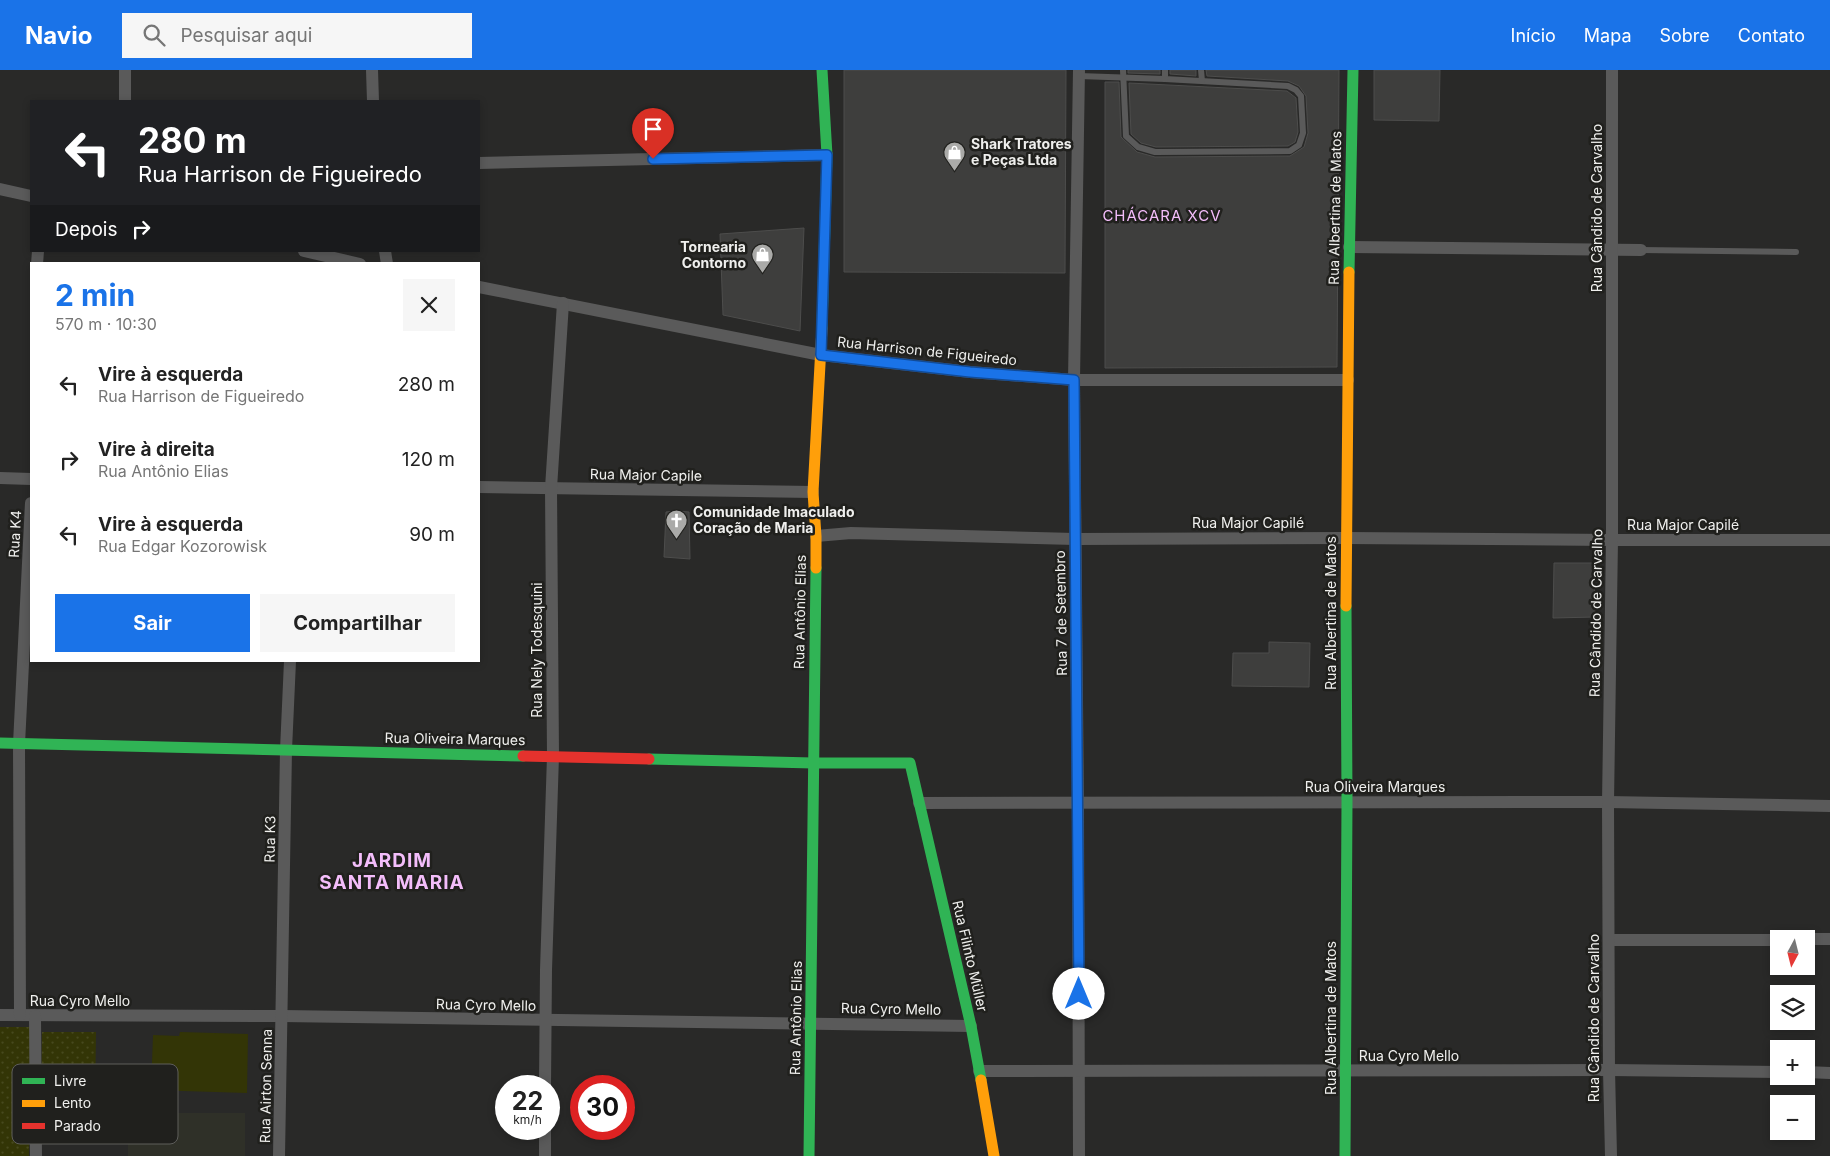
<!DOCTYPE html>
<html lang="pt">
<head>
<meta charset="utf-8">
<style>
  body { margin:0; font-family:Inter,sans-serif; background:#f6f6f6; color:#222; height:100vh; display:flex; flex-direction:column; font-size:19px; white-space:nowrap }
  * { box-sizing:border-box; margin:0 }
  p { font-size:16px; color:#767676 }
  .icon { flex:none; width:28px; height:28px; fill:none; stroke:currentColor; stroke-width:2; stroke-linecap:round; stroke-linejoin:round }
  .map { position:relative; flex:1; overflow:hidden }
  .side { position:absolute; left:30px; top:192px; width:450px; height:400px; display:flex; flex-direction:column; background:#fff; border-radius:0px; box-shadow:0 2px 8px #0003 }
  .side>* { flex:none }
  .hud { position:absolute; left:30px; top:30px; width:450px; height:152px; border-radius:0px; box-shadow:0 2px 8px #0003; background:#202124; color:#fff; overflow:hidden }
  .needle { width:32px; rotate:187deg }
  .buttons { position:absolute; left:1770px; top:860px; display:grid; gap:10px }
  .buttons a { display:grid; place-items:center; width:45px; height:45px; border-radius:0px; background:#fff; box-shadow:0 2px 8px #0003; font-size:25px }
  .speed { position:absolute; left:495px; top:1005px; display:flex; gap:10px; font-size:25px; font-weight:700; text-align:center }
  .speed>* { display:grid; place-content:center; width:65px; height:65px; border-radius:50%; background:#fff; box-shadow:0 2px 8px #0003; line-height:1 }
  .speed small { font-size:12px; font-weight:400 }
  .speed .limit { border:8px solid #d22; background:#fff; color:#111 }
  .pin { position:absolute; display:grid; place-items:center; width:42px; height:42px; color:#fff; margin:-51px -21px; border-radius:50% 50% 50% 0; rotate:-45deg; box-shadow:0 0 5px #0007 }
  .pin .icon { rotate:45deg }
  .me { position:absolute; width:55px; margin:-28px; rotate:0deg; stroke-linejoin:round; filter:drop-shadow(0 0 4px #0008) }
  .turn { display:flex; align-items:center; gap:18px; height:105px; padding:0 25px; font-size:22px }
  .turn .icon { width:65px; height:65px; stroke-width:2.5 }
  .turn b { display:block; font-size:35px; line-height:42px }
  .then { display:flex; align-items:center; height:48px; padding:0 25px; background:#0003; gap:10px; font-size:19px }
  .round { display:grid; place-items:center; flex:none; width:52px; height:52px; border-radius:0px; background:#f6f6f6 }
  .overview { display:flex; align-items:center; justify-content:space-between; height:85px; padding:0 25px }
  h1 { font-size:30px; font-weight:700; line-height:38px; color:#1a73e8 }
  .primary-button { display:flex; gap:10px; margin-top:auto; padding:10px 25px }
  .primary-button a { flex:1; height:58px; border-radius:0px; background:#1a73e8; color:#fff; font-size:20px; font-weight:700; line-height:58px; text-align:center }
  .primary-button a+a { background:#f6f6f6; color:#222 }
  ul { padding:0; list-style:none }
  li { display:flex; align-items:center; gap:15px; height:75px; padding:0 25px }
  li div { flex:1 }
  li b { display:block; font-size:19px }
  li em { font-style:normal }
  header { display:flex; align-items:center; gap:30px; box-sizing:border-box; height:70px; padding:0 25px; background:#1a73e8; color:#fff }
  header strong { font-size:24px }
  nav { display:flex; gap:28px; margin-inline-start:auto; font-size:18px }
  .search { width:350px; height:45px; background:#f6f6f6; display:flex; align-items:center; gap:12px; box-sizing:border-box; padding:0 18px; border-radius:0px; color:#767676; font-size:19px }
  .map>svg:first-child { display:block }
</style>
</head>
<body>
<header>
<strong>Navio</strong>
<div class="search"><svg class="icon" aria-label="search" viewBox="0 0 24 24"><circle cx="10" cy="10" r="6"/><path d="M15 15l6 6"/></svg>Pesquisar aqui</div>
<nav><a>Início</a><a>Mapa</a><a>Sobre</a><a>Contato</a></nav>
</header>
<div class="map">
<svg width="1830" height="1086" viewBox="0 0 1830 1086">
  <defs>
    <pattern id="grass-dots" width="8" height="8" patternUnits="userSpaceOnUse" patternTransform="scale(1.25)"><rect width="8" height="8" fill="#333506"/><path d="M2 2h.1M6 6h.1" fill="none" stroke="#47491e" stroke-width="1.8" stroke-linecap="round"/></pattern>
  </defs>
  <rect width="100%" height="100%" fill="#292928"/>
  <!-- built -->
  <rect fill="#2f3028" x="128" y="1043" width="117" height="43"/>
  <!-- grass -->
  <g fill="url(#grass-dots)">
    <path d="M0 957H30L29 1086H0Z"/>
    <path d="M42 962H96L95 1035 41 1034Z"/>
  </g>
  <!-- garden -->
  <path fill="#333506" d="M180 962 248 964 247 1023 151 1020 153 965 179 966Z"/>
  <!-- building -->
  <g fill="#3e3e3d" stroke="#4d4d4c">
    <path d="M844 0H1066L1065 203 844 202Z"/>
    <path d="M1128 0H1160V4L1128 3Z"/>
    <path d="M1170 0H1196V6L1170 4Z"/>
    <path d="M1206 0H1339L1337 297 1105 298V12H1119L1121 67 1137 82 1155 87 1290 86 1304 77 1308 63 1306 26 1299 16 1288 11 1207 6Z"/>
    <path d="M1374 0H1440L1439 51 1374 50Z"/>
    <path d="M1129 13 1287 21 1296 28 1298 62 1295 72 1288 76 1156 77 1141 73 1131 64Z"/>
    <path d="M804 158 800 261 723 245 720 164Z"/>
    <path d="M676 441 689 442 690 489 664 487 666 442Z"/>
    <path d="M1554 493H1594L1595 547 1553 548Z"/>
    <path d="M1269 572 1310 573 1309 617 1232 616 1233 583H1269Z"/>
  </g>
  <g fill="none" stroke-linecap="round" stroke-linejoin="round">
    <!-- lane -->
    <g stroke="#5a5a5a" stroke-width="6">
      <path d="M1123 0 1126 66 1138 77 1155 82 1290 81 1299 75 1303 63 1301 26 1296 20 1288 16 1165 9V0"/>
      <path d="M1201 0 1202 11"/>
      <path d="M1079 6 1165 9"/>
      <path d="M1641 180 1796 182"/>
    </g>
    <!-- street -->
    <g stroke="#5a5a5a" stroke-width="12">
      <path d="M372 0 373 31"/>
      <path d="M1079 0 1074 310 1078 734 1079 1086"/>
      <path d="M125 31V0"/>
      <path d="M479 93 827 85"/>
      <path d="M0 119 31 126"/>
      <path d="M1349 177 1641 180"/>
      <path d="M304 181 360 194"/>
      <path d="M385 181 387 194"/>
      <path d="M37 194 38 181"/>
      <path d="M479 217 821 285 970 302 1074 310H1348"/>
      <path d="M0 408 31 409"/>
      <path d="M479 417 813 422"/>
      <path d="M816 466 851 463 1075 469 1345 468 1612 470H1830"/>
      <path d="M919 733 1608 732 1830 736"/>
      <path d="M1806 869H1830"/>
      <path d="M1609 870H1779"/>
      <path d="M0 945 282 946 971 956"/>
      <path d="M20 945 19 674 31 433"/>
      <path d="M35 946 36 1086"/>
      <path d="M979 1001 1609 1000 1779 1002"/>
      <path d="M1806 1002 1830 1003"/>
      <path d="M545 1016 546 900 553 686 551 418 563 233"/>
      <path d="M279 1086 286 680 290 591"/>
      <path d="M545 1086V1059"/>
      <path d="M1611 1086 1609 1000 1608 732 1612 470V0"/>
    </g>
    <!-- fast -->
    <g stroke="#30b455" stroke-width="11">
      <path d="M1349 202 1353 0"/>
      <path d="M822 258 827 85 822 0"/>
      <path d="M0 673 523 686"/>
      <path d="M649 689 813 693H910L971 956 981 1010"/>
      <path d="M809 1086 816 498"/>
      <path d="M1345 1086 1347 732 1346 536"/>
    </g>
    <!-- slow -->
    <g stroke="#ff9f0a" stroke-width="11">
      <path d="M816 498V466L813 422 822 258"/>
      <path d="M1346 536 1349 202"/>
      <path d="M981 1010 994 1086"/>
    </g>
    <!-- jam -->
    <path stroke="#e5322d" stroke-width="11" d="M523 686 649 689"/>
  </g>
  <g fill="none" stroke-linecap="round" stroke-linejoin="round">
    <defs>
      <path id="route" d="M653 89 827 85 821 285 970 302 1074 310 1079 924"/>
    </defs>
    <!-- route casing -->
    <use href="#route" stroke="#114b97" stroke-width="12"/>
    <!-- route -->
    <use href="#route" stroke="#1a73e8" stroke-width="9"/>
  </g>
  <!-- icons -->
  <defs>
    <symbol id="shop-pin" viewBox="-11 -11 22 30"><path d="M0 17L-7.5 6A9.5 9.5 0 1 1 7.5 6Z" fill="#aaaaa8" stroke="#20201d"/><path d="M-5-2.5h2.3a2.7 3.5 0 0 1 5.4 0H5L5.5 6h-11ZM-1.5-2.5h3a1.5 2.3 0 0 0-3 0Z" fill="#fff"/></symbol>
    <symbol id="church-pin" viewBox="-11 -11 22 30"><path d="M0 17L-7.5 6A9.5 9.5 0 1 1 7.5 6Z" fill="#aaaaa8" stroke="#20201d"/><path d="M-1.2-6h2.4v3.5h3.3v2.4h-3.3V6h-2.4V-.1h-3.3v-2.4h3.3Z" fill="#fff"/></symbol>
  </defs>
  <g fill-rule="evenodd">
    <use href="#shop-pin" x="942" y="70" width="25" height="34"/>
    <use href="#shop-pin" x="750" y="172" width="25" height="34"/>
    <use href="#church-pin" x="664" y="438" width="25" height="34"/>
  </g>
  <g text-anchor="middle" stroke-width="5" stroke-linejoin="round" paint-order="stroke">
    <!-- poi labels -->
    <g font-size="14" font-weight="bold" fill="#efefed" stroke="#20201d" text-anchor="start">
      <text x="971" y="79">Shark Tratores<tspan x="971" dy="16">e Peças Ltda</tspan></text>
      <text x="746" y="182" text-anchor="end">Tornearia<tspan x="746" dy="16">Contorno</tspan></text>
      <text x="693" y="447">Comunidade Imaculado<tspan x="693" dy="16">Coração de Maria</tspan></text>
    </g>
    <!-- street labels -->
    <g font-size="14" fill="#efefed" stroke="#20201d">
      <text transform="translate(1335 138) rotate(-89)" y="5">Rua Albertina de Matos</text>
      <text transform="translate(1597 138) rotate(-90)" y="5">Rua Cândido de Carvalho</text>
      <text transform="translate(927 281) rotate(6)" y="5">Rua Harrison de Figueiredo</text>
      <text transform="translate(646 405) rotate(1)" y="5">Rua Major Capile</text>
      <text x="1248" y="458">Rua Major Capilé</text>
      <text x="1683" y="460">Rua Major Capilé</text>
      <text transform="translate(15 464) rotate(-87)" y="5">Rua K4</text>
      <text transform="translate(800 542) rotate(-89)" y="5">Rua Antônio Elias</text>
      <text transform="translate(1061 543) rotate(-91)" y="5">Rua 7 de Setembro</text>
      <text transform="translate(1331 543) rotate(-90)" y="5">Rua Albertina de Matos</text>
      <text transform="translate(1596 543) rotate(-89)" y="5">Rua Cândido de Carvalho</text>
      <text transform="translate(537 580) rotate(-90)" y="5">Rua Nely Todesquini</text>
      <text transform="translate(455 669) rotate(1)" y="5">Rua Oliveira Marques</text>
      <text x="1375" y="722">Rua Oliveira Marques</text>
      <text transform="translate(270 769) rotate(-89)" y="5">Rua K3</text>
      <text transform="translate(970 886) rotate(77)" y="5">Rua Filinto Müller</text>
      <text x="80" y="936">Rua Cyro Mello</text>
      <text transform="translate(486 935) rotate(1)" y="5">Rua Cyro Mello</text>
      <text transform="translate(891 939) rotate(1)" y="5">Rua Cyro Mello</text>
      <text transform="translate(796 948) rotate(-89)" y="5">Rua Antônio Elias</text>
      <text transform="translate(1331 948) rotate(-90)" y="5">Rua Albertina de Matos</text>
      <text transform="translate(1594 948) rotate(-90)" y="5">Rua Cândido de Carvalho</text>
      <text x="1409" y="991">Rua Cyro Mello</text>
      <text transform="translate(266 1016) rotate(-89)" y="5">Rua Airton Senna</text>
    </g>
    <!-- neighbourhood labels -->
    <g font-size="15" letter-spacing="1" fill="#f3bdfa" stroke="#20201d">
      <text x="1162" y="151">CHÁCARA XCV</text>
    </g>
    <!-- district labels -->
    <g font-size="19" font-weight="bold" letter-spacing="1" fill="#f3bdfa" stroke="#20201d">
      <text x="392" y="797">JARDIM<tspan x="392" dy="22">SANTA MARIA</tspan></text>
    </g>
  </g>
  <!-- legend -->
  <rect x="12" y="994" width="166" height="80" rx="8" fill="#20201d" stroke="#5e5e5b" stroke-width="1"/>
  <rect x="22" y="1008" width="23" height="6" fill="#30b455"/>
  <rect x="22" y="1030" width="23" height="7" fill="#ff9f0a"/>
  <rect x="22" y="1053" width="23" height="6" fill="#e5322d"/>
  <g font-size="14" fill="#efefed">
    <text x="54" y="1016">Livre</text>
    <text x="54" y="1038">Lento</text>
    <text x="54" y="1061">Parado</text>
  </g>
</svg>
<div class="buttons">
<a><svg class="needle" viewBox="-14 -14 28 28"><path d="M0-13l5 13h-10z" fill="#e53935"/><path d="M0 13l5-13h-10z" fill="#767676"/></svg></a>
<a><svg class="icon" aria-label="layers" viewBox="0 0 24 24"><path d="M12 4l9 5-9 5-9-5zM3 14l9 5 9-5"/></svg></a>
<a>+</a>
<a>−</a>
</div>
<div class="speed"><div>22<small>km/h</small></div><div class="limit">30</div></div>
<div class="pin" style="left:653px;top:89px;background:#d93025"><svg class="icon" aria-label="arrive" viewBox="0 0 24 24"><path d="M6 21V4h12l-3 4 3 4H6"/></svg></div>
<svg class="me" style="left:1079px;top:924px" viewBox="-20 -20 40 40"><circle r="19" fill="#fff"/><path d="M0-13L10 11 0 6-10 11z" fill="#1a73e8"/></svg>
<div class="hud">
<div class="turn"><svg class="icon" aria-label="left" viewBox="0 0 24 24"><path d="M17 20v-9H6M10 6l-5 5 5 5"/></svg><div><b>280 m</b>Rua Harrison de Figueiredo</div></div>
<div class="then">Depois<svg class="icon" aria-label="right" viewBox="0 0 24 24"><path d="M7 20v-9h11M14 6l5 5-5 5"/></svg></div>
</div>
<section class="side">
<div class="overview"><div><h1>2 min</h1><p>570 m · 10:30</p></div><a class="round"><svg class="icon" aria-label="close" viewBox="0 0 24 24"><path d="M6 6l12 12M18 6L6 18"/></svg></a></div>
<ul>
<li><svg class="icon" aria-label="left" viewBox="0 0 24 24"><path d="M17 20v-9H6M10 6l-5 5 5 5"/></svg><div><b>Vire à esquerda</b><p>Rua Harrison de Figueiredo</p></div><em>280 m</em></li>
<li><svg class="icon" aria-label="right" viewBox="0 0 24 24"><path d="M7 20v-9h11M14 6l5 5-5 5"/></svg><div><b>Vire à direita</b><p>Rua Antônio Elias</p></div><em>120 m</em></li>
<li><svg class="icon" aria-label="left" viewBox="0 0 24 24"><path d="M17 20v-9H6M10 6l-5 5 5 5"/></svg><div><b>Vire à esquerda</b><p>Rua Edgar Kozorowisk</p></div><em>90 m</em></li>
</ul>
<div class="primary-button"><a>Sair</a><a>Compartilhar</a></div>
</section>
</div>
</body>
</html>
